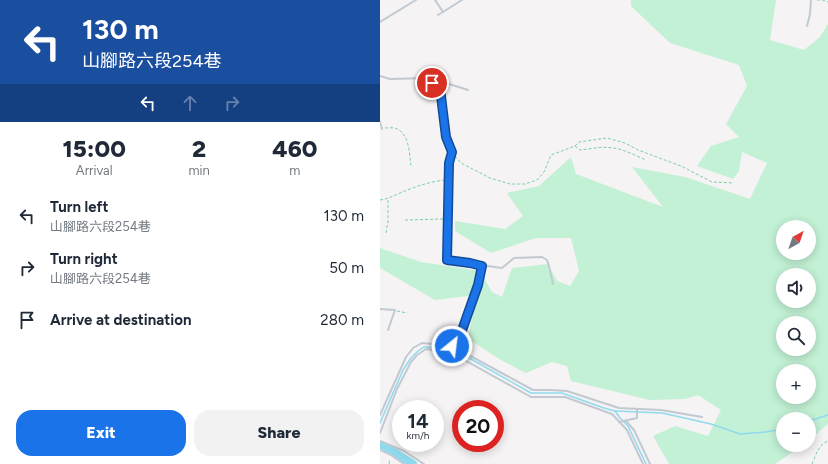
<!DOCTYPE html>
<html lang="en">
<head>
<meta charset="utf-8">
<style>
  body { margin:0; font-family:Figtree,"Noto Sans TC",sans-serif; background:#f2f2f3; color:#1f2937; height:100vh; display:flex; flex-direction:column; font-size:15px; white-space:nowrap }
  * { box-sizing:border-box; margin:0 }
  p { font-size:13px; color:#747a83 }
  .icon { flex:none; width:22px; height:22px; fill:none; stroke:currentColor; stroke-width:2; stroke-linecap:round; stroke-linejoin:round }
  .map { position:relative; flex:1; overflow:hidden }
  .side { display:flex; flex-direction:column; background:#fff; width:380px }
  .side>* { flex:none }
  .hud { background:#1a4fa0; color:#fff; overflow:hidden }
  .needle { width:26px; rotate:40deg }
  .controls { position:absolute; left:396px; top:220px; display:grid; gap:8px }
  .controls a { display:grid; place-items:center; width:40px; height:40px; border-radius:50%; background:#fff; box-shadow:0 2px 10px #0003; font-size:20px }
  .speed { position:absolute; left:12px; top:400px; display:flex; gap:8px; font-size:20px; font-weight:700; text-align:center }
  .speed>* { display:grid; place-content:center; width:52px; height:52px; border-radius:50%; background:#fff; box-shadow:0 2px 10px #0003; line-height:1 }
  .speed small { font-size:10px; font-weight:400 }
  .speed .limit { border:6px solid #d22; background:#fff; color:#111 }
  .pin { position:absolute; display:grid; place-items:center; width:34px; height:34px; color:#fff; margin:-17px; border:2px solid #fff; border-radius:50%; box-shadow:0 1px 4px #0007 }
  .me { position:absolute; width:44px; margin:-22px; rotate:29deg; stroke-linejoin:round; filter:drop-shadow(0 0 3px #0008) }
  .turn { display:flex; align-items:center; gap:14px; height:84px; padding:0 16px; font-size:18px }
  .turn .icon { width:52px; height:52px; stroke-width:2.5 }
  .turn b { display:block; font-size:28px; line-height:34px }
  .lanes { display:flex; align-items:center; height:38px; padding:0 16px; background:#0003; justify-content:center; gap:20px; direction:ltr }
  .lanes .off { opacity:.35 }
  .eta { display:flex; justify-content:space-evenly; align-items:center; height:68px; text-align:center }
  .eta b { font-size:24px; font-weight:800; line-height:28px }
  .primary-button { display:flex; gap:8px; margin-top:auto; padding:8px 16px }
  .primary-button a { flex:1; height:46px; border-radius:16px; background:#1a73e8; color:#fff; font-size:16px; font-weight:800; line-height:46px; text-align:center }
  .primary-button a+a { background:#f2f2f3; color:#1f2937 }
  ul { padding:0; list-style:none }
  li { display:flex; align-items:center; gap:12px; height:52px; padding:0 16px }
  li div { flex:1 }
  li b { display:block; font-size:15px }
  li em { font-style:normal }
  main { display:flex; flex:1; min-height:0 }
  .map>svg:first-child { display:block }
</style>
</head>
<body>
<main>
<section class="side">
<div class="hud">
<div class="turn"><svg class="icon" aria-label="left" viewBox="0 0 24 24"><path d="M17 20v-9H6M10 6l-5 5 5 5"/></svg><div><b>130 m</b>山腳路六段254巷</div></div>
<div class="lanes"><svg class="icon" aria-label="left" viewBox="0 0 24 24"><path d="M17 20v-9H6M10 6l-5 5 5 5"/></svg><svg class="icon off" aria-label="ahead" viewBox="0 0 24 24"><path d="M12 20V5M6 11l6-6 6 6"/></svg><svg class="icon off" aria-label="right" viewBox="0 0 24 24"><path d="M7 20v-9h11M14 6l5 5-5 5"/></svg></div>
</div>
<div class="eta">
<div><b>15:00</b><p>Arrival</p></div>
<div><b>2</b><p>min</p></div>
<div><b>460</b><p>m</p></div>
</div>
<ul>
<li><svg class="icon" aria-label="left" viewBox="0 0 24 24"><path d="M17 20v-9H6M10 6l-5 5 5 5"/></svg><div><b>Turn left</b><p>山腳路六段254巷</p></div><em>130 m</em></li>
<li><svg class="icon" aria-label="right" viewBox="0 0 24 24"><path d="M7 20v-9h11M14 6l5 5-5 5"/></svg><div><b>Turn right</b><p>山腳路六段254巷</p></div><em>50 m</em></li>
<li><svg class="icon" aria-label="arrive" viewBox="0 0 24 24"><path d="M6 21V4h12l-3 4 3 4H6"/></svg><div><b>Arrive at destination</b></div><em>280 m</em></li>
</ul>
<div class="primary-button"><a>Exit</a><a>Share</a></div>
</section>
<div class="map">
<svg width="448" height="464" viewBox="0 0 448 464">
  <rect width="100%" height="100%" fill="#f5f3f3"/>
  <!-- green -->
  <path fill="#c3f1d5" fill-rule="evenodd" d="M251 0H396L390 40 424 50 440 37 448 24V424L429 440V419H403V445H423L395 464H289L273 436 295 426 328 436 341 410 318 395 305 399 270 400 191 381 187 366 172 362 146 373 121 360 88 339 96 295 55 300 0 268V248L41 262 100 271 112 292 122 297 132 268 168 264 177 281 190 286 199 271 191 238H156L111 253 75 231V221L125 229 143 216 127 193 159 186 191 157 196 174 283 207 252 167 305 177 370 199 387 163 362 152 359 171 353 179 317 166 331 146 359 137 346 124 367 86 359 65 290 43 251 6ZM403 227H429V253H403ZM403 275H429V301H403ZM403 323H429V349H403ZM403 371H429V397H403Z"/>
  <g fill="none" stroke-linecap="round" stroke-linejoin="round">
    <!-- stream -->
    <g stroke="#90daee" stroke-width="1.5">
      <path d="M236 411 282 413 309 419 331 424 360 434 386 432 403 429"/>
      <path d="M429 421 448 415"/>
      <path d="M0 423 23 370 31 358 38 351 44 347H47L67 349 82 354 151 393H182L224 408 235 411 240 418 248 426 266 464"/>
    </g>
    <!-- river -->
    <path stroke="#90daee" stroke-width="8" d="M0 445 4 446 33 464"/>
    <!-- path -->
    <g stroke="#7ad0a6" stroke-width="1" stroke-dasharray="3 2" stroke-linecap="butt">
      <path d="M437 0H443L448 2"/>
      <path d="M5 128C9 128 14 127 17 129 30 135 29 154 31 166"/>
      <path d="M195 146 200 150C211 149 222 146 233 148 244 149 256 156 266 160"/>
      <path d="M75 156 81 163 110 178 130 184H145L157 180 164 172 171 155 195 146 199 142 227 138 245 143 258 150 301 166 332 182 354 183"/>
      <path d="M0 200C8 199 13 196 20 193 34 187 51 181 66 180"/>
      <path d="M25 220 64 219"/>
      <path d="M6 233 8 221V200"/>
      <path d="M17 311 27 313"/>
      <path d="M9 464 10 459"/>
      <path d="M432 464C436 455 438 445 448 441"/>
    </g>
    <!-- service -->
    <g stroke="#c1cad2" stroke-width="2">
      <path d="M55 0 63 12 82 0"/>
      <path d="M58 15 63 12"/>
      <path d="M0 22 36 0"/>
      <path d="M427 26 430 14 431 0"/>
      <path d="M0 76 10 79 50 78 88 90"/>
      <path d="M43 78 60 88 66 137 72 152 69 163 67 260C85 262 103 266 122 268L134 258 162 257 167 260 169 266 173 284"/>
      <path d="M0 122 2 129"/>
      <path d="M0 309 15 310 8 330"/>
      <path d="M70 352 72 346 79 336 98 285 102 266"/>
      <path d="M0 415 26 357 33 348 42 343 72 346 153 390H171L187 391 239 408 281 410 322 417"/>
      <path d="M246 421 254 430 270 464"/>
      <path d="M239 422 257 418V409"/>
      <path d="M0 433 17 389 31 362 37 355 46 349 53 350 70 352 151 397H185L232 414 247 430 263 464"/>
      <path d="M0 441 24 451 44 464"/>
      <path d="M0 450 11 455 24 464"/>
    </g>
  </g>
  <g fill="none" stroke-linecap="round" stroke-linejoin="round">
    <defs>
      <path id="route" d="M52 83 60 88 66 137 72 152 69 163 67 260 90 263 102 266 98 285 80 336 72 346"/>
    </defs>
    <!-- route casing -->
    <use href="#route" stroke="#114b97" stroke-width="10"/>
    <!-- route -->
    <use href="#route" stroke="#1a73e8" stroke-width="7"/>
  </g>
</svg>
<div class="controls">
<a><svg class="needle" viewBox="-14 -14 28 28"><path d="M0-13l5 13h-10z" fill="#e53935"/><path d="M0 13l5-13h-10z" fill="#747a83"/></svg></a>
<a><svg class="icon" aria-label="sound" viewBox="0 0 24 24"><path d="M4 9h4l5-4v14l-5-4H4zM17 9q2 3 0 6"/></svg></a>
<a><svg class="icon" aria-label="search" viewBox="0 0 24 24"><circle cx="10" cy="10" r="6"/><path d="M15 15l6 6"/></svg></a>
<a>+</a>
<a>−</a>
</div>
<div class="speed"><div>14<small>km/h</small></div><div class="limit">20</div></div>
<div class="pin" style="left:52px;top:83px;background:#d93025"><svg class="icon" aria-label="arrive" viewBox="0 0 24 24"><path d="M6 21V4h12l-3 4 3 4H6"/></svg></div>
<svg class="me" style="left:72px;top:346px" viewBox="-20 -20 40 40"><circle r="17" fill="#1a73e8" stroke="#fff" stroke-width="3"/><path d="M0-11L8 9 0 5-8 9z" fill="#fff"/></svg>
</div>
</main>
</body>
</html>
